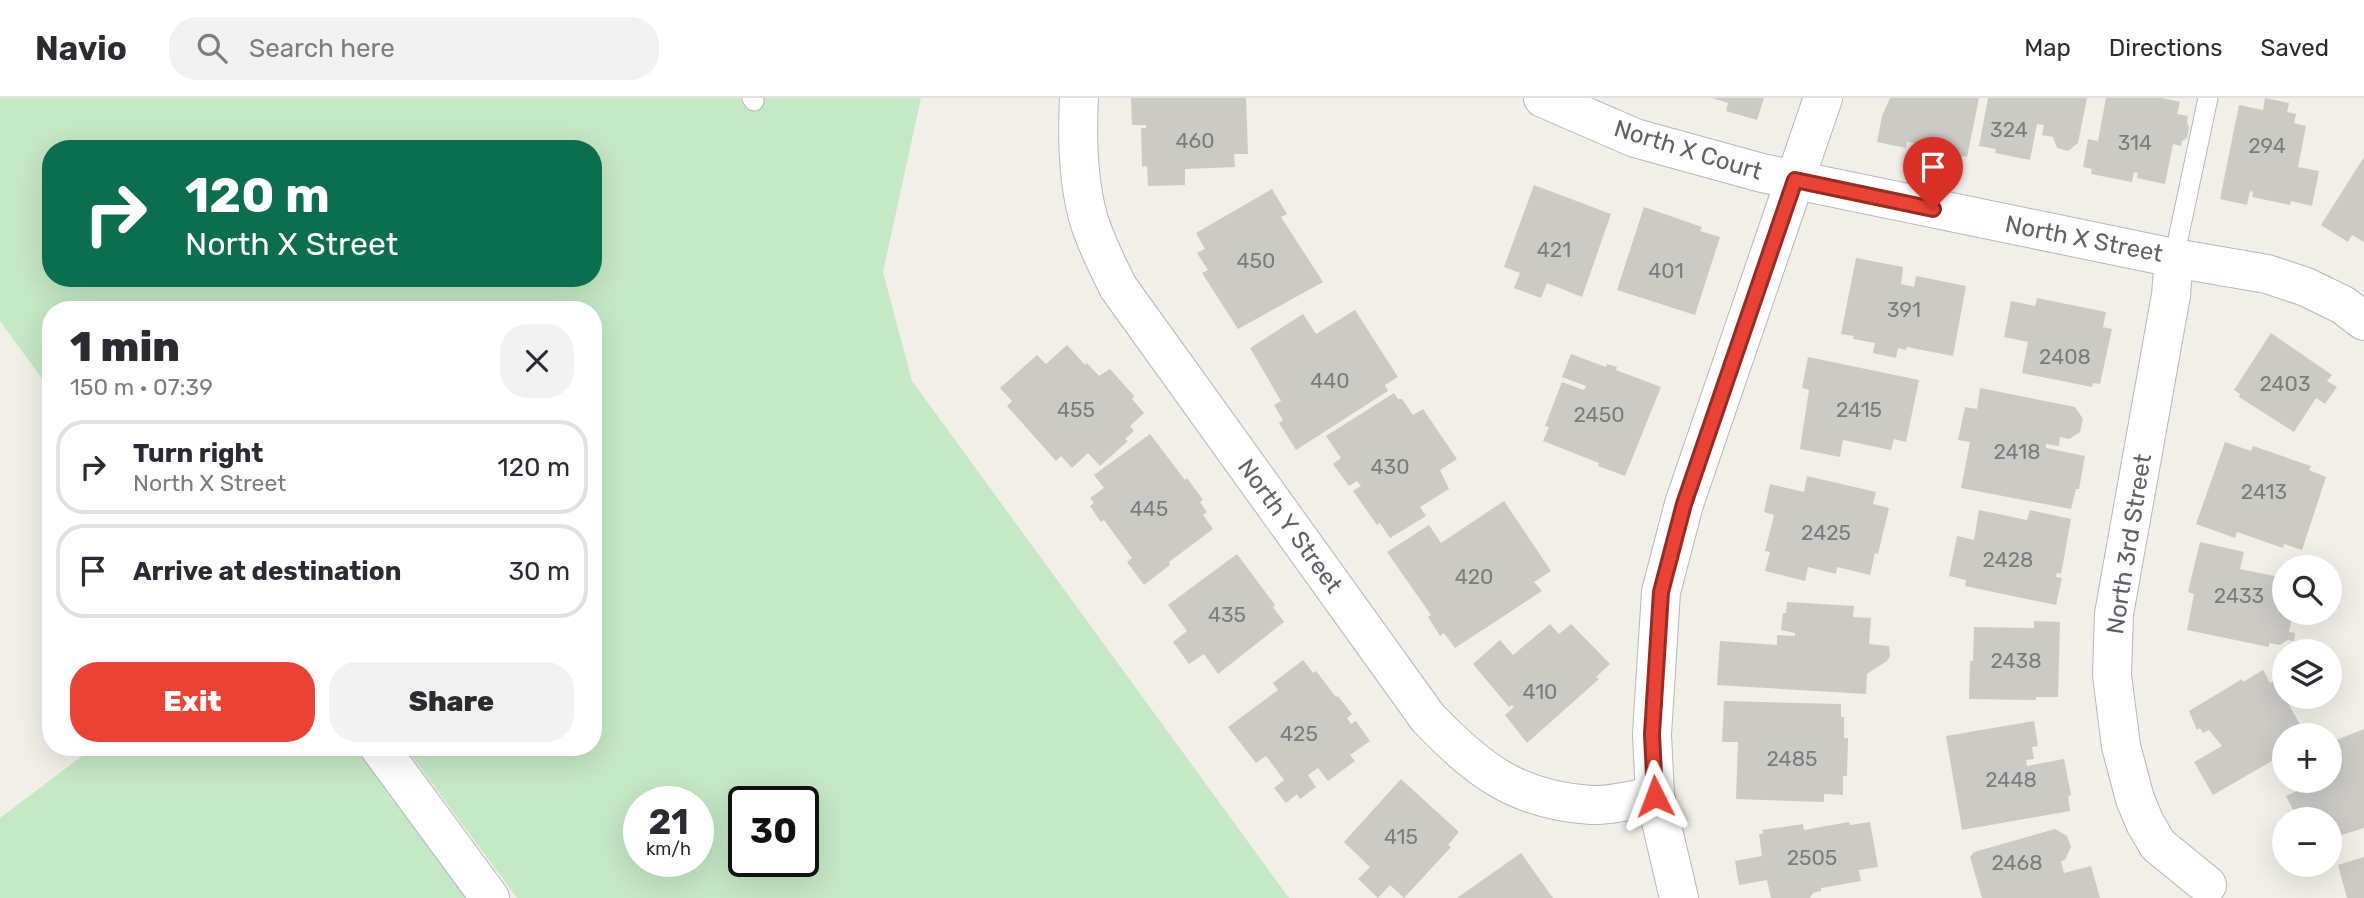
<!DOCTYPE html>
<html lang="en">
<head>
<meta charset="utf-8">
<style>
  body { margin:0; font-family:Rubik,sans-serif; background:#f2f2f3; color:#2b2b33; height:100vh; display:flex; flex-direction:column; font-size:26px; white-space:nowrap }
  * { box-sizing:border-box; margin:0 }
  p { font-size:23px; color:#7c7c81 }
  .icon { flex:none; width:38px; height:38px; fill:none; stroke:currentColor; stroke-width:2; stroke-linecap:round; stroke-linejoin:round }
  .map { position:relative; flex:1; overflow:hidden }
  .details { position:absolute; left:42px; top:203px; width:560px; height:455px; display:flex; flex-direction:column; background:#fff; border-radius:28px; box-shadow:0 7px 28px #0002 }
  .details>* { flex:none }
  .top-card { position:absolute; left:42px; top:42px; width:560px; height:147px; border-radius:28px; box-shadow:0 7px 28px #0002; background:#0b6e4f; color:#fff; overflow:hidden }
  .tools { position:absolute; left:2272px; top:457px; display:grid; gap:14px }
  .tools a { display:grid; place-items:center; width:70px; height:70px; border-radius:50%; background:#fff; box-shadow:0 7px 28px #0002; font-size:35px }
  .speed { position:absolute; left:623px; top:688px; display:flex; gap:14px; font-size:35px; font-weight:700; text-align:center }
  .speed>* { display:grid; place-content:center; width:91px; height:91px; border-radius:50%; background:#fff; box-shadow:0 7px 28px #0002; line-height:1 }
  .speed small { font-size:18px; font-weight:400 }
  .speed .limit { border:4px solid #111; border-radius:10px; background:#fff; color:#111 }
  .pin { position:absolute; display:grid; place-items:center; width:60px; height:60px; color:#fff; margin:-72px -30px; border-radius:50% 50% 50% 0; rotate:-45deg; box-shadow:0 0 7px #0007 }
  .pin .icon { rotate:45deg }
  .me { position:absolute; width:77px; margin:-38px; rotate:357deg; stroke-linejoin:round; filter:drop-shadow(0 0 5px #0008) }
  .turn { display:flex; align-items:center; gap:24px; height:147px; padding:0 28px; font-size:32px }
  .turn .icon { width:91px; height:91px; stroke-width:2.5 }
  .turn b { display:block; font-size:49px; line-height:60px }
  .round { display:grid; place-items:center; flex:none; width:74px; height:74px; border-radius:28px; background:#f2f2f3 }
  .summary { display:flex; align-items:center; justify-content:space-between; height:119px; padding:0 28px }
  h1 { font-size:42px; font-weight:800; line-height:52px }
  .primary-button { display:flex; gap:14px; margin-top:auto; padding:14px 28px }
  .primary-button a { flex:1; height:80px; border-radius:28px; background:#ea4335; color:#fff; font-size:28px; font-weight:800; line-height:80px; text-align:center }
  .primary-button a+a { background:#f2f2f3; color:#2b2b33 }
  ul { padding:0; list-style:none }
  li { display:flex; align-items:center; gap:21px; height:94px; margin:0 14px 10px; padding:0 14px; border:4px solid #e1e1e2; border-radius:28px }
  li div { flex:1 }
  li b { display:block; font-size:26px }
  li em { font-style:normal }
  header { display:flex; align-items:center; gap:42px; box-sizing:border-box; height:98px; padding:0 35px; background:#fff; border-bottom:2px solid #e1e1e2 }
  header strong { font-size:33px }
  nav { display:flex; gap:38px; margin-inline-start:auto; font-size:24px }
  .search { width:490px; height:63px; background:#f2f2f3; display:flex; align-items:center; gap:18px; box-sizing:border-box; padding:0 24px; border-radius:28px; color:#7c7c81; font-size:26px }
  .map>svg:first-child { display:block }
</style>
</head>
<body>
<header>
<strong>Navio</strong>
<div class="search"><svg class="icon" aria-label="search" viewBox="0 0 24 24"><circle cx="10" cy="10" r="6"/><path d="M15 15l6 6"/></svg>Search here</div>
<nav><a>Map</a><a>Directions</a><a>Saved</a></nav>
</header>
<div class="map">
<svg width="2364" height="800" viewBox="0 0 2364 800">
  <rect width="100%" height="100%" fill="#f1efe8"/>
  <!-- green -->
  <g fill="#c5e8c5" fill-rule="evenodd">
    <path d="M0 0H921L883 174 912 283 1289 800H517L405 649H593V212H416L394 205 384 212H51V293L0 223ZM51 51H593V180H51ZM639 704H698V763H639ZM744 704H803V763H744Z"/>
    <path d="M94 649H363L472 800H0V720Z"/>
  </g>
  <!-- building -->
  <g fill="#cccac5">
    <path d="M1131 0H1246L1248 56H1234L1235 69 1185 71V87L1148 88 1147 68 1142 69 1141 30H1146V27H1132Z"/>
    <path d="M1712 0H1764L1757 22 1726 13 1728 5Z"/>
    <path d="M1890 0H1979L1967 59 1932 52 1933 48 1907 44 1906 50 1877 44 1882 18Z"/>
    <path d="M1988 0H2087L2078 45 2068 53 2057 50 2053 39 2042 37 2044 27 2037 26 2030 62 1995 55 1996 51 1979 48Z"/>
    <path d="M2106 0H2162L2180 4 2177 16 2188 18 2187 25 2189 29 2187 40 2182 43 2181 48 2173 46 2165 86 2137 80 2138 75 2134 74 2132 84 2091 76 2092 71 2083 69 2088 41 2098 43Z"/>
    <path d="M2265 0 2289 5 2287 14 2296 16 2294 25 2306 28 2298 69 2319 73 2312 108 2291 103 2290 107 2252 99 2253 94 2250 93 2247 107 2220 101 2239 7 2263 12Z"/>
    <path d="M2364 59V144L2352 137 2348 144 2321 127Z"/>
    <path d="M1534 87 1611 116 1582 199 1547 185 1541 200 1514 190 1520 175 1504 169Z"/>
    <path d="M1272 91 1287 116 1281 119 1323 184 1238 231 1202 175 1208 172 1197 155 1205 151 1196 135Z"/>
    <path d="M1644 109 1702 129 1700 133 1720 139 1695 217 1617 192Z"/>
    <path d="M1856 160 1903 169 1901 186 1914 189 1916 178 1966 188 1953 258 1907 249 1906 252 1898 250 1896 260 1873 255 1875 245 1853 241 1854 238 1841 236Z"/>
    <path d="M2037 200 2106 214 2103 229 2112 231 2100 286 2093 285 2092 289 2022 275 2028 244 2004 239 2011 203 2035 208Z"/>
    <path d="M1355 212 1398 279 1385 287 1388 293 1296 352 1279 325 1283 322 1274 307 1281 303 1250 250 1303 216 1316 236Z"/>
    <path d="M2271 235 2332 277 2327 283 2337 289 2325 306 2316 300 2294 334 2239 299 2240 296 2234 292Z"/>
    <path d="M1067 247 1085 267 1087 265 1099 278 1110 271 1134 298 1132 301 1144 315 1130 328 1134 333 1125 341 1128 343 1100 368 1088 355 1072 370 1061 358 1056 363 1007 308 1012 303 1000 290 1037 257 1046 266Z"/>
    <path d="M1571 256 1606 269 1607 266 1617 269 1616 272 1661 289 1625 378 1598 368 1599 365 1543 343 1549 329 1545 328 1562 284 1584 292 1586 288 1562 279Z"/>
    <path d="M1808 259 1919 282 1906 344 1894 341 1891 352 1843 342 1840 359 1800 351 1809 292 1802 290Z"/>
    <path d="M1980 290 2075 309 2083 321 2080 334 2069 341 2060 339 2059 348 2046 346V350L2085 358 2079 391H2076L2071 411 1961 390 1970 344 1958 342 1965 309 1977 311Z"/>
    <path d="M1394 295 1398 301H1402L1413 317 1423 311 1457 361 1440 372 1449 391 1420 409 1426 418 1390 440 1380 425 1377 427 1353 393 1361 388 1357 383 1349 388 1333 366 1341 360 1326 338Z"/>
    <path d="M1150 336 1185 382 1187 380 1203 402 1200 404 1207 414 1203 417 1213 431 1169 464 1170 467 1144 487 1127 464 1132 460 1104 422 1101 424 1090 408 1094 405 1090 400 1104 390 1094 377Z"/>
    <path d="M2225 344 2251 353 2253 348 2311 368 2309 372 2326 379 2302 452 2284 446 2283 450 2237 434 2235 440 2196 426Z"/>
    <path d="M1807 378 1876 394 1873 406 1889 410 1878 456 1875 455 1870 477 1837 469 1836 476 1808 469 1805 483 1765 473 1770 454 1765 453 1774 417 1764 414 1770 386 1804 394Z"/>
    <path d="M1504 403 1551 473 1534 484 1542 493 1455 550 1444 535 1440 538 1428 519 1431 517 1387 454 1429 427 1441 445Z"/>
    <path d="M1979 412 2027 422 2030 412 2071 421 2061 476 2057 475 2056 479 2062 480 2056 507 1965 488 1966 482 1949 478 1957 438 1974 442Z"/>
    <path d="M2200 444 2244 454 2240 471 2284 480V514H2293L2289 534 2295 535 2294 543 2288 542 2280 547 2269 545V549L2187 532 2194 496 2188 494Z"/>
    <path d="M1237 456 1275 507 1273 509 1284 524 1218 576 1204 556 1189 566 1173 544 1187 533 1168 507Z"/>
    <path d="M1787 504 1854 508 1853 519 1871 520 1869 546 1889 548 1890 558 1887 563 1867 576 1866 596 1717 587 1720 543 1777 547V537L1795 538V535L1781 532 1783 515H1786Z"/>
    <path d="M2034 523 2060 524 2058 599H2036V602L1969 601 1970 563H1973L1974 529 2034 530Z"/>
    <path d="M1550 526 1559 536 1571 526 1610 566 1596 579 1599 581 1527 645 1505 617 1514 609 1512 607 1509 609 1473 566 1500 542 1513 557Z"/>
    <path d="M1303 562 1313 575 1316 573 1336 599 1338 598 1352 616 1347 620 1351 626 1356 623 1370 643 1350 657 1355 663 1328 683 1318 670 1308 677 1316 689 1300 701 1297 696 1286 705 1274 690 1284 682 1266 658 1256 665 1228 629 1278 592 1273 585Z"/>
    <path d="M2263 572 2270 585 2275 582 2306 637H2284V656L2213 697 2194 664 2222 648 2209 632 2203 635 2200 630 2197 632 2189 613 2242 581 2243 584Z"/>
    <path d="M1724 603 1841 606V619H1844V640H1848L1847 678H1843V697L1824 696V704L1736 701 1738 644H1722Z"/>
    <path d="M2034 623 2038 648 2032 649 2034 661 2026 662 2027 668 2064 661 2071 697 2068 698 2070 713 1962 732 1946 638Z"/>
    <path d="M2364 631V730L2329 741V721H2298L2286 698 2297 693 2292 682H2329V645Z"/>
    <path d="M1401 681 1459 734 1448 747 1451 749 1404 800 1390 787 1378 800 1358 781 1370 769 1344 744Z"/>
    <path d="M1849 724 1850 727 1870 724 1878 769 1859 772 1861 783 1821 790V793L1813 795 1810 800H1771L1767 782 1739 787 1735 763 1762 758 1759 736H1763L1762 732 1803 726 1804 732Z"/>
    <path d="M2055 731 2067 738 2071 749 2065 762 2061 763 2064 775 2091 768 2100 800H1982L1970 759 1974 754Z"/>
    <path d="M1521 755 1553 800H1457Z"/>
    <path d="M2364 759V800H2347L2338 767Z"/>
  </g>
  <g fill="none" stroke-linecap="round" stroke-linejoin="round">
    <defs>
      <g id="service">
        <path d="M752 0 754 3"/>
        <path d="M2174 160 2208 0"/>
      </g>
      <g id="minor">
        <path d="M1079 0C1077 38 1078 82 1088 119 1095 144 1107 166 1118 189L1428 620C1478 672 1516 702 1591 707 1611 708 1635 701 1655 698"/>
        <path d="M1543 0 1635 40 1762 75 2174 160 2267 176 2306 189 2343 207 2364 223"/>
        <path d="M2174 160 2171 197 2114 516 2112 577 2121 648 2135 701 2145 725 2158 747 2207 787"/>
        <path d="M379 649 490 800"/>
        <path d="M1679 800 1655 698 1652 636 1661 494 1684 406 1823 0"/>
      </g>
    </defs>
    <!-- service casing -->
    <use href="#service" stroke="#b5b8bc" stroke-width="21"/>
    <!-- minor casing -->
    <use href="#minor" stroke="#b5b8bc" stroke-width="40"/>
    <!-- service -->
    <use href="#service" stroke="#fff" stroke-width="19"/>
    <!-- minor -->
    <use href="#minor" stroke="#fff" stroke-width="38"/>
  </g>
  <g fill="none" stroke-linecap="round" stroke-linejoin="round">
    <defs>
      <path id="route" d="M1655 698 1652 636 1661 494 1684 406 1795 82 1933 111"/>
    </defs>
    <!-- route casing -->
    <use href="#route" stroke="#982c22" stroke-width="18"/>
    <!-- route -->
    <use href="#route" stroke="#ea4335" stroke-width="12"/>
  </g>
  <g text-anchor="middle" stroke-width="5" stroke-linejoin="round" paint-order="stroke">
    <!-- number labels -->
    <g font-size="21" fill="#7a7d7f">
      <text x="2009" y="39">324</text>
      <text x="1195" y="50">460</text>
      <text x="2135" y="52">314</text>
      <text x="2267" y="55">294</text>
      <text x="1554" y="159">421</text>
      <text x="1256" y="170">450</text>
      <text x="1666" y="180">401</text>
      <text x="1904" y="219">391</text>
      <text x="2065" y="266">2408</text>
      <text x="1330" y="290">440</text>
      <text x="2285" y="293">2403</text>
      <text x="1076" y="319">455</text>
      <text x="1859" y="319">2415</text>
      <text x="1599" y="324">2450</text>
      <text x="2017" y="361">2418</text>
      <text x="1390" y="376">430</text>
      <text x="2264" y="401">2413</text>
      <text x="1149" y="418">445</text>
      <text x="1826" y="442">2425</text>
      <text x="2008" y="469">2428</text>
      <text x="1474" y="486">420</text>
      <text x="2239" y="505">2433</text>
      <text x="1227" y="524">435</text>
      <text x="2016" y="570">2438</text>
      <text x="1540" y="601">410</text>
      <text x="1299" y="643">425</text>
      <text x="1792" y="668">2485</text>
      <text x="2011" y="689">2448</text>
      <text x="1401" y="746">415</text>
      <text x="1812" y="767">2505</text>
      <text x="2017" y="772">2468</text>
    </g>
    <!-- street labels -->
    <g font-size="24" fill="#5f6368" stroke="#fff">
      <text transform="translate(1688 52) rotate(17)" y="8">North X Court</text>
      <text transform="translate(2084 141) rotate(11)" y="8">North X Street</text>
      <text transform="translate(1290 428) rotate(54)" y="8">North Y Street</text>
      <text transform="translate(2129 446) rotate(-81)" y="8">North 3rd Street</text>
    </g>
  </g>
</svg>
<div class="tools">
<a><svg class="icon" aria-label="search" viewBox="0 0 24 24"><circle cx="10" cy="10" r="6"/><path d="M15 15l6 6"/></svg></a>
<a><svg class="icon" aria-label="layers" viewBox="0 0 24 24"><path d="M12 4l9 5-9 5-9-5zM3 14l9 5 9-5"/></svg></a>
<a>+</a>
<a>−</a>
</div>
<div class="speed"><div>21<small>km/h</small></div><div class="limit">30</div></div>
<div class="pin" style="left:1933px;top:111px;background:#d93025"><svg class="icon" aria-label="arrive" viewBox="0 0 24 24"><path d="M6 21V4h12l-3 4 3 4H6"/></svg></div>
<svg class="me" style="left:1655px;top:698px" viewBox="-20 -20 40 40"><path d="M0-17L14 15 0 8-14 15z" fill="#ea4335" stroke="#fff" stroke-width="4"/></svg>
<div class="top-card">
<div class="turn"><svg class="icon" aria-label="right" viewBox="0 0 24 24"><path d="M7 20v-9h11M14 6l5 5-5 5"/></svg><div><b>120 m</b>North X Street</div></div>
</div>
<section class="details">
<div class="summary"><div><h1>1 min</h1><p>150 m · 07:39</p></div><a class="round"><svg class="icon" aria-label="close" viewBox="0 0 24 24"><path d="M6 6l12 12M18 6L6 18"/></svg></a></div>
<ul>
<li><svg class="icon" aria-label="right" viewBox="0 0 24 24"><path d="M7 20v-9h11M14 6l5 5-5 5"/></svg><div><b>Turn right</b><p>North X Street</p></div><em>120 m</em></li>
<li><svg class="icon" aria-label="arrive" viewBox="0 0 24 24"><path d="M6 21V4h12l-3 4 3 4H6"/></svg><div><b>Arrive at destination</b></div><em>30 m</em></li>
</ul>
<div class="primary-button"><a>Exit</a><a>Share</a></div>
</section>
</div>
</body>
</html>
